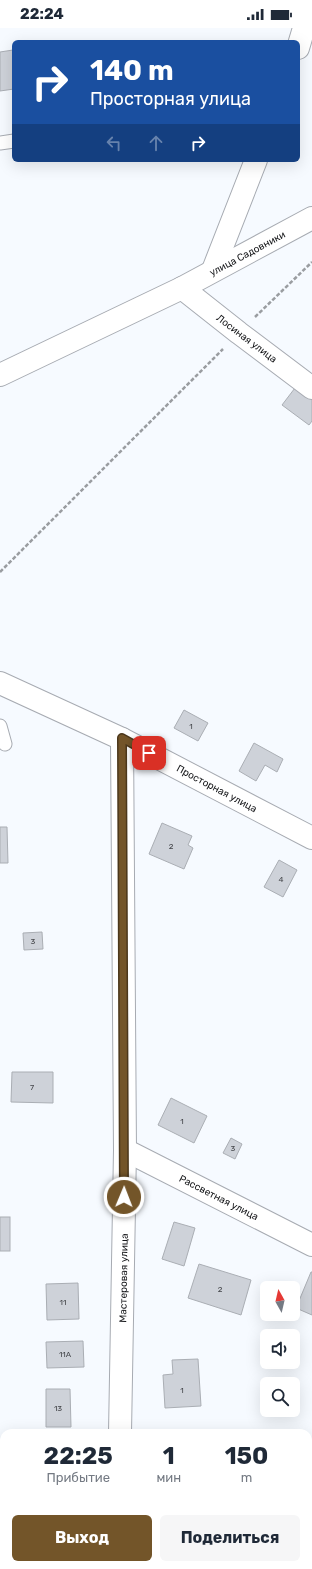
<!DOCTYPE html>
<html lang="ru">
<head>
<meta charset="utf-8">
<style>
  body { margin:0; font-family:Rubik,sans-serif; background:#f6f6f7; color:#1f2937; height:100vh; display:flex; flex-direction:column; font-size:15px; white-space:nowrap }
  * { box-sizing:border-box; margin:0 }
  p { font-size:13px; color:#747a83 }
  .icon { flex:none; width:22px; height:22px; fill:none; stroke:currentColor; stroke-width:2; stroke-linecap:round; stroke-linejoin:round }
  .map { position:relative; flex:1; overflow:hidden }
  .sheet { position:absolute; left:0px; top:1401px; width:312px; height:140px; display:flex; flex-direction:column; background:#fff; border-radius:12px 12px 0 0; box-shadow:0 4px 16px #0002 }
  .sheet>* { flex:none }
  .guide { position:absolute; left:12px; top:12px; width:288px; height:122px; border-radius:6px; box-shadow:0 4px 16px #0002; background:#1a4fa0; color:#fff; overflow:hidden }
  .needle { width:26px; rotate:352deg }
  .tools { position:absolute; left:260px; top:1253px; display:grid; gap:8px }
  .tools a { display:grid; place-items:center; width:40px; height:40px; border-radius:6px; background:#fff; box-shadow:0 4px 16px #0002; font-size:20px }
  .pin { position:absolute; display:grid; place-items:center; width:34px; height:34px; color:#fff; margin:-17px; border-radius:8px; box-shadow:0 2px 6px #0006 }
  .me { position:absolute; width:44px; margin:-22px; rotate:1deg; stroke-linejoin:round; filter:drop-shadow(0 0 3px #0008) }
  .turn { display:flex; align-items:center; gap:14px; height:84px; padding:0 12px; font-size:18px }
  .turn .icon { width:52px; height:52px; stroke-width:2.5 }
  .turn b { display:block; font-size:28px; line-height:34px }
  .lanes { display:flex; align-items:center; height:38px; padding:0 12px; background:#0003; justify-content:center; gap:20px; direction:ltr }
  .lanes .off { opacity:.35 }
  .eta { display:flex; justify-content:space-evenly; align-items:center; height:68px; text-align:center }
  .eta b { font-size:24px; font-weight:700; line-height:28px }
  .cta { display:flex; gap:8px; margin-top:auto; padding:8px 12px }
  .cta a { flex:1; height:46px; border-radius:6px; background:#735529; color:#fff; font-size:16px; font-weight:700; line-height:46px; text-align:center }
  .cta a+a { background:#f6f6f7; color:#1f2937 }
  .status { display:flex; justify-content:space-between; align-items:center; height:28px; padding:0 20px; background:#fff; direction:ltr }
  .status svg { height:11px; fill:currentColor }
  .map>svg:first-child { display:block }
</style>
</head>
<body>
<div class="status"><b>22:24</b><svg viewBox="0 0 49 12"><path d="M0 12V9h3v3zM5 12V6h3v6zM10 12V3h3v9zM15 12V0h3v12zM26 1h20v11H26zM47 4h2v5h-2z"/></svg></div>
<div class="map">
<svg width="312" height="1541" viewBox="0 0 312 1541">
  <rect width="100%" height="100%" fill="#f6faff"/>
  <!-- building -->
  <g fill="#ced2d9" stroke="#aaaeb4">
    <path d="M13 22 14 61 0 63V24Z"/>
    <path d="M298 356 312 366V393L309 397 282 377Z"/>
    <path d="M184 682 208 695 198 713 174 700Z"/>
    <path d="M254 715 283 731 277 744 265 737 256 753 239 743Z"/>
    <path d="M162 795 192 808 188 817 193 820 184 841 149 826Z"/>
    <path d="M0 799H7L8 835H0Z"/>
    <path d="M279 832 297 842 283 869 264 859Z"/>
    <path d="M42 904 43 921 24 922 23 905Z"/>
    <path d="M12 1044H53V1075L11 1074Z"/>
    <path d="M171 1070 207 1088 194 1115 158 1097Z"/>
    <path d="M231 1110 242 1116 235 1131 223 1125Z"/>
    <rect x="0" y="1189" width="10" height="34"/>
    <path d="M174 1194 195 1200 184 1238 162 1231Z"/>
    <path d="M199 1236 251 1252 241 1287 188 1270Z"/>
    <path d="M311 1244H312V1287L296 1280Z"/>
    <path d="M78 1255 79 1291 47 1292 46 1256Z"/>
    <path d="M83 1313 84 1339 47 1340 46 1314Z"/>
    <path d="M198 1331 201 1378 165 1380 163 1347 173 1346 172 1332Z"/>
    <path d="M46 1361H70L71 1399H46Z"/>
    <path d="M308 1514 312 1515V1533L308 1541H300L291 1537H308Z"/>
  </g>
  <g fill="none" stroke-linecap="round" stroke-linejoin="round">
    <defs>
      <g id="lane">
        <path d="M0 115 14 113"/>
        <path d="M0 698 5 716"/>
      </g>
      <g id="street">
        <path d="M298 20 304 0"/>
        <path d="M213 242 256 132"/>
        <path d="M182 260 239 305 312 360"/>
        <path d="M0 347 182 260 312 190"/>
        <path d="M0 655 122 711 312 810"/>
        <path d="M125 1122 312 1217"/>
        <path d="M120 1405 125 1122 122 711"/>
        <path d="M125 1537 134 1541"/>
      </g>
    </defs>
    <!-- lane casing -->
    <use href="#lane" stroke="#a7abb2" stroke-width="15"/>
    <!-- street casing -->
    <use href="#street" stroke="#a7abb2" stroke-width="24"/>
    <!-- path -->
    <g stroke="#9a9da1" stroke-width="2.5" stroke-dasharray="4 2" stroke-linecap="butt">
      <path d="M255 289 312 234"/>
      <path d="M0 544 223 321"/>
    </g>
    <!-- lane -->
    <use href="#lane" stroke="#fff" stroke-width="13"/>
    <!-- street -->
    <use href="#street" stroke="#fff" stroke-width="22"/>
  </g>
  <g fill="none" stroke-linecap="round" stroke-linejoin="round">
    <defs>
      <path id="route" d="M124 1169 122 710 149 725"/>
    </defs>
    <!-- route casing -->
    <use href="#route" stroke="#4b371b" stroke-width="10"/>
    <!-- route -->
    <use href="#route" stroke="#735529" stroke-width="7"/>
  </g>
  <g text-anchor="middle" stroke-width="4" stroke-linejoin="round" paint-order="stroke">
    <!-- number labels -->
    <g font-size="8" fill="#434549">
      <text x="191" y="701">1</text>
      <text x="171" y="821">2</text>
      <text x="281" y="854">4</text>
      <text x="33" y="916">3</text>
      <text x="32" y="1062">7</text>
      <text x="182" y="1096">1</text>
      <text x="233" y="1123">3</text>
      <text x="220" y="1264">2</text>
      <text x="63" y="1277">11</text>
      <text x="65" y="1329">11А</text>
      <text x="182" y="1365">1</text>
      <text x="58" y="1383">13</text>
    </g>
    <!-- street labels -->
    <g font-size="10" fill="#151619" stroke="#fff">
      <text transform="translate(247 225) rotate(-28)" y="4">улица Садовники</text>
      <text transform="translate(247 310) rotate(37)" y="4">Лосиная улица</text>
      <text transform="translate(217 760) rotate(28)" y="4">Просторная улица</text>
      <text transform="translate(219 1169) rotate(27)" y="4">Рассветная улица</text>
      <text transform="translate(123 1250) rotate(-89)" y="4">Мастеровая улица</text>
    </g>
  </g>
</svg>
<div class="tools">
<a><svg class="needle" viewBox="-14 -14 28 28"><path d="M0-13l5 13h-10z" fill="#e53935"/><path d="M0 13l5-13h-10z" fill="#747a83"/></svg></a>
<a><svg class="icon" aria-label="sound" viewBox="0 0 24 24"><path d="M4 9h4l5-4v14l-5-4H4zM17 9q2 3 0 6"/></svg></a>
<a><svg class="icon" aria-label="search" viewBox="0 0 24 24"><circle cx="10" cy="10" r="6"/><path d="M15 15l6 6"/></svg></a>
</div>
<div class="pin" style="left:149px;top:725px;background:#d93025"><svg class="icon" aria-label="arrive" viewBox="0 0 24 24"><path d="M6 21V4h12l-3 4 3 4H6"/></svg></div>
<svg class="me" style="left:124px;top:1169px" viewBox="-20 -20 40 40"><circle r="17" fill="#735529" stroke="#fff" stroke-width="3"/><path d="M0-11L8 9 0 5-8 9z" fill="#fff"/></svg>
<div class="guide">
<div class="turn"><svg class="icon" aria-label="right" viewBox="0 0 24 24"><path d="M7 20v-9h11M14 6l5 5-5 5"/></svg><div><b>140 m</b>Просторная улица</div></div>
<div class="lanes"><svg class="icon off" aria-label="left" viewBox="0 0 24 24"><path d="M17 20v-9H6M10 6l-5 5 5 5"/></svg><svg class="icon off" aria-label="ahead" viewBox="0 0 24 24"><path d="M12 20V5M6 11l6-6 6 6"/></svg><svg class="icon" aria-label="right" viewBox="0 0 24 24"><path d="M7 20v-9h11M14 6l5 5-5 5"/></svg></div>
</div>
<section class="sheet">
<div class="eta">
<div><b>22:25</b><p>Прибытие</p></div>
<div><b>1</b><p>мин</p></div>
<div><b>150</b><p>m</p></div>
</div>
<div class="cta"><a>Выход</a><a>Поделиться</a></div>
</section>
</div>
</body>
</html>
